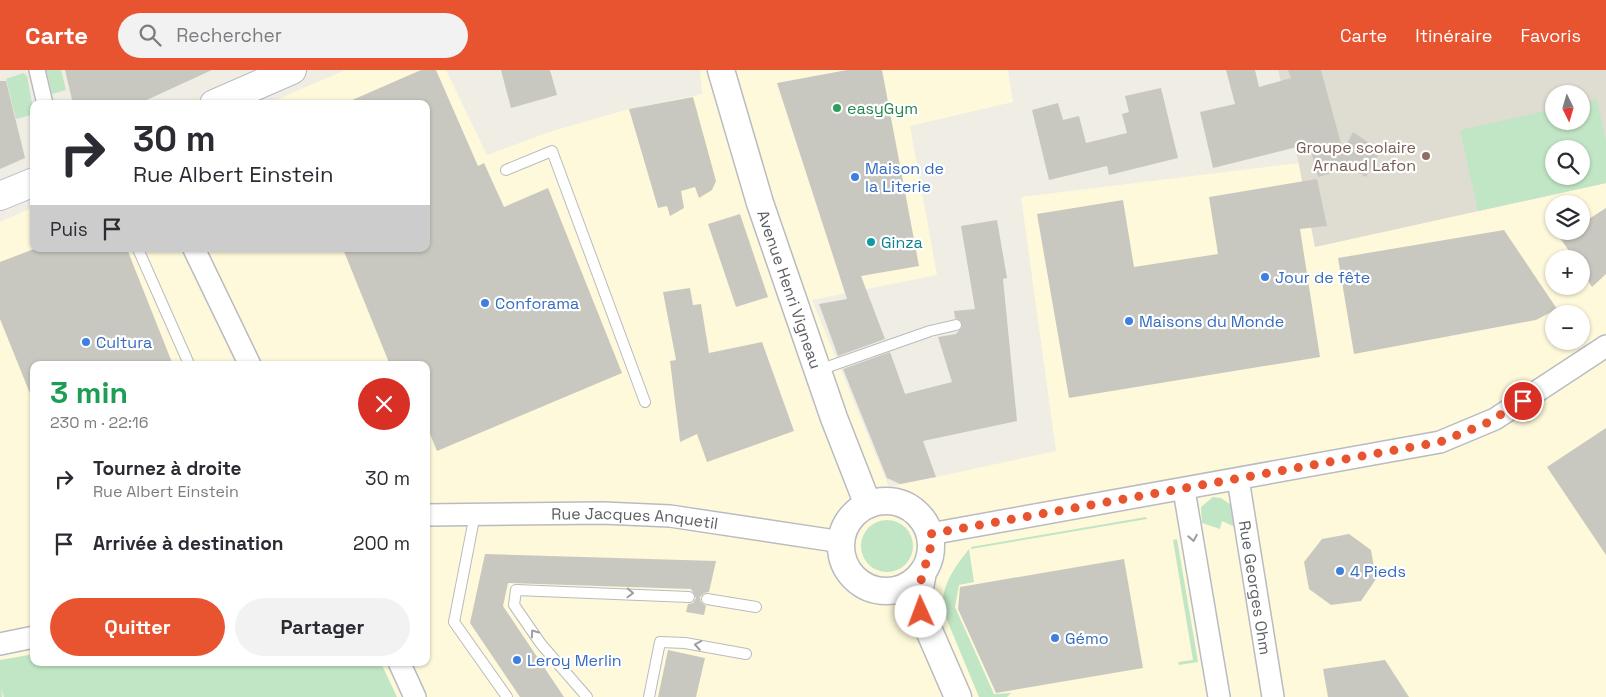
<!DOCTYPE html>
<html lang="fr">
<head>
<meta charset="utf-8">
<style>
  body { margin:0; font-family:"Space Grotesk",sans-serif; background:#f2f2f3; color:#2b2b33; height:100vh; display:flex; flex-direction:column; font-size:19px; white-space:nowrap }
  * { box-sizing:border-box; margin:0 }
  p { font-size:16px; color:#7c7c81 }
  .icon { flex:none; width:28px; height:28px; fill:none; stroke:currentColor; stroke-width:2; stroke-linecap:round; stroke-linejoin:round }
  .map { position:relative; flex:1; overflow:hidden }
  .details { position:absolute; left:30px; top:291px; width:400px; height:305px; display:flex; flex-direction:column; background:#fff; border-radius:10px; box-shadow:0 1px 4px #0004 }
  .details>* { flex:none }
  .top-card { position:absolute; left:30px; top:30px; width:400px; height:152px; border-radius:10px; box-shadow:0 1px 4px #0004; background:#fff; color:#2b2b33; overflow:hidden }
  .needle { width:32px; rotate:175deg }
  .tools { position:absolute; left:1545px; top:15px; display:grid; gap:10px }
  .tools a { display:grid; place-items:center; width:45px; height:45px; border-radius:50%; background:#fff; box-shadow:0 1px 4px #0004; font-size:25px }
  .pin { position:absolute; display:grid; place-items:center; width:42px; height:42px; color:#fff; margin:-21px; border:2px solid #fff; border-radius:50%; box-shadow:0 1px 5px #0007 }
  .me { position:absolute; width:55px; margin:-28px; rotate:358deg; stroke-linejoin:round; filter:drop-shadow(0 0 4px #0008) }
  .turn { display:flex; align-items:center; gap:18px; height:105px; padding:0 20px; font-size:22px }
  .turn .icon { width:65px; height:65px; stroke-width:2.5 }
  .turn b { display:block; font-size:35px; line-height:42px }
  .then { display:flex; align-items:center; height:48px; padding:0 20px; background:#0003; gap:10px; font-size:19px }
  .round { display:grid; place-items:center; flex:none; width:52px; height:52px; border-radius:26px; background:#f2f2f3 }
  .headline { display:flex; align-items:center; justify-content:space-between; height:85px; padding:0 20px }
  h1 { font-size:30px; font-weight:800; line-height:38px; color:#1e9e55 }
  .action { display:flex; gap:10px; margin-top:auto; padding:10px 20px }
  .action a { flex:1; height:58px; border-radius:30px; background:#e85330; color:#fff; font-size:20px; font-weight:800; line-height:58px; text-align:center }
  .action a+a { background:#f2f2f3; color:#2b2b33 }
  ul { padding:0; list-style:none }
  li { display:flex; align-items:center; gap:15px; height:65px; padding:0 20px }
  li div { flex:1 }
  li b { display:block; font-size:19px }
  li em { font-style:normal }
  header { display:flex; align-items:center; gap:30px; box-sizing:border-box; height:70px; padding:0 25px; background:#e85330; color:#fff }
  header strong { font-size:24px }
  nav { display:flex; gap:28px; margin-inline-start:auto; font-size:18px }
  .search { width:350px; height:45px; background:#f2f2f3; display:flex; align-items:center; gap:12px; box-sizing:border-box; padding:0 18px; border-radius:28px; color:#7c7c81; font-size:19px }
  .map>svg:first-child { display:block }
</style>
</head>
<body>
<header>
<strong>Carte</strong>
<div class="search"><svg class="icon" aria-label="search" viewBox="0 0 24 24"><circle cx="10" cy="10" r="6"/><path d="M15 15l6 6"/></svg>Rechercher</div>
<nav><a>Carte</a><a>Itinéraire</a><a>Favoris</a></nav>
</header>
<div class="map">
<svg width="1606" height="627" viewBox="0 0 1606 627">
  <rect width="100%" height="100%" fill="#efede4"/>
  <!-- commercial -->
  <path fill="#fef9da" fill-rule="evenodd" d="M345 0H446L487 85 552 61 629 39 702 24 700 0H1008L1013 32 910 56 937 205 812 230 889 417 1056 381 1021 127 1299 93 1315 177 1606 113V627H11L0 597V152L34 137V179H426V34H267ZM1554 134H1581V161H1554ZM1554 189H1581V216H1554ZM1554 244H1581V271H1554ZM34 295H426V592H34Z"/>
  <!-- education -->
  <path fill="#dfddd2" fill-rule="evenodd" d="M1278 0H1606V113L1315 177 1288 39ZM1554 24H1581V51H1554ZM1554 79H1581V106H1554Z"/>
  <!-- green -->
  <g fill="#c1e6c5" fill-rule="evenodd">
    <path d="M46 0H61L66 20 52 24Z"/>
    <path d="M23 3 27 6 34 44 16 49 6 9Z"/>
    <path d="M1597 29 1606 72V113L1478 141 1460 60 1554 39V51H1581V33ZM1554 79H1581V106H1554Z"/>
    <path d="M1213 427 1221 428 1231 435 1235 457 1222 451 1220 459 1202 453 1201 437Z"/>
    <path d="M1146 447 1147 449 971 479V477Z"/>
    <circle cx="887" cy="476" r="26"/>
    <path d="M1177 469 1198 592 1179 595 1178 592 1193 590 1173 470Z"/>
    <path d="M969 479 974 512 959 515 955 537 994 624 1011 623 1007 627H979L942 538C943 513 954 498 969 479Z"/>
    <path d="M34 584V592L381 593 397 627H4L1 618 2 627H0V590Z"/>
  </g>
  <!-- building -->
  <g fill="#c9c8c0">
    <path d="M65 0H212L138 34H73Z"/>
    <path d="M421 0H436L478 96 484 93 504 137 548 118 622 303 437 381 426 354V295H390L343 179H426V34H343Z"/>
    <path d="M501 0H550L557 25 511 38Z"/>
    <path d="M847 0H882L919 196 861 206 885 269 838 286 819 234 847 229 777 13Z"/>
    <path d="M1226 0H1255L1259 17 1291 8 1288 0H1321L1343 81 1353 62 1381 81 1366 107 1351 98 1318 107 1309 74 1213 98 1200 42 1235 34Z"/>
    <path d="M0 11H6L25 88 0 99Z"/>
    <path d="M1161 18 1178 88 1109 105 1107 96 1049 110 1032 40 1058 33 1063 50 1079 46 1086 73 1127 63 1122 44 1129 42 1125 26Z"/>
    <path d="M693 27 716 111 712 120 699 128 695 117 681 121 684 138 670 146 667 136 658 138 629 39Z"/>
    <path d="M1317 109 1327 156 1300 159 1320 287 1069 328 1037 144 1123 130 1134 197 1218 184 1209 127Z"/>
    <path d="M1606 138V204L1592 217 1581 200V189H1565L1569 181 1560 168 1570 161H1581V154Z"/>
    <path d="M740 144 768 227 736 237 708 154Z"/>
    <path d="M997 150 1007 208 1003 209 1017 351 923 371 936 407 900 414 887 408 843 299 890 282 905 324 952 312 938 267 956 264 962 257 961 251 955 248 954 241 975 239 961 156Z"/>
    <path d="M1504 160 1557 239 1536 250 1354 284 1338 188Z"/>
    <path d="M34 179H127L173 295H34L33 331 0 249V192Z"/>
    <path d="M690 218 693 235 701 234 709 283 762 272 794 361 707 392 697 364 680 372 670 291 676 290 663 222Z"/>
    <path d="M1606 358V485L1547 397Z"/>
    <path d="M1349 464 1371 480 1376 509 1361 531 1331 535 1309 519 1304 492 1322 469Z"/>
    <path d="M485 484 716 491 709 522 704 523 700 527 701 532 706 536 704 545 686 542 688 534 693 533 696 528 691 519 508 513 503 536 564 627H520L470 553Z"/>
    <path d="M1124 489 1143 598 996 623 958 539 960 517Z"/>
    <path d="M668 580 705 588 696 627H658Z"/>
    <path d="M1385 590 1409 627H1328L1323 599Z"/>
  </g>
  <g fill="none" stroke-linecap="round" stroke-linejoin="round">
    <defs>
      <g id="service">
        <path d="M506 100 552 81 645 332"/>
        <path d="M138 179 189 294"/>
        <path d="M819 300 930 261 956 255"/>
        <path d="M475 444 454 552 507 627"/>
        <path d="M707 529 756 537"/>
        <path d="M587 627 541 574 514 535 516 520 689 527"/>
        <path d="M649 627 660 572 685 573 746 584"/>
      </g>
      <path id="pedestrian" d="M37 0 45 34"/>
      <g id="minor">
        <path d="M194 179 250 295"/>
        <path id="s1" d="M1238 409 1273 627"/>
        <path d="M1184 420 1219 627"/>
        <path id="s2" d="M426 445 603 443 670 446 842 472"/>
        <path d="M930 464 1440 372 1495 349 1606 276"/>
        <path d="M0 574 34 567"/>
        <path d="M399 592 415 627"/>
      </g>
      <g id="tertiary">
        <path id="s3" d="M721 0 760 133 834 348 868 435"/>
        <circle cx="886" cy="476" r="45"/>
        <path d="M923 502 919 523 921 542 958 627"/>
      </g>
      <g id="secondary">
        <path d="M214 34 292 0"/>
        <path d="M0 126 34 112"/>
      </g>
    </defs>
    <!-- service casing -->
    <use href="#service" stroke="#b9bbc0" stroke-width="12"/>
    <!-- pedestrian casing -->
    <use href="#pedestrian" stroke="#b9bbc0" stroke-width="18"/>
    <!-- minor casing -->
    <use href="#minor" stroke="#b9bbc0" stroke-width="24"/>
    <!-- tertiary casing -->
    <use href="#tertiary" stroke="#b9bbc0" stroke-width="29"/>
    <!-- secondary casing -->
    <use href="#secondary" stroke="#babcc2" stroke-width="30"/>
    <!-- service -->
    <use href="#service" stroke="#fff" stroke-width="10"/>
    <!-- pedestrian -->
    <use href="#pedestrian" stroke="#fff" stroke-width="15"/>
    <!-- minor -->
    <use href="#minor" stroke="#fff" stroke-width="21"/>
    <!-- tertiary -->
    <use href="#tertiary" stroke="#fff" stroke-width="26"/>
    <!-- secondary -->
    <use href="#secondary" stroke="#fff" stroke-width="28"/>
  </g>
  <!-- one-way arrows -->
  <defs><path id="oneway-chevron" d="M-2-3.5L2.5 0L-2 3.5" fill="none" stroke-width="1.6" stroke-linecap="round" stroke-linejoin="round" transform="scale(1.25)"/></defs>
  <g stroke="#9d9fa3">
    <use href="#oneway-chevron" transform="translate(1193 468) rotate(80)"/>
    <use href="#oneway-chevron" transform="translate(630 523) rotate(2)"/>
    <use href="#oneway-chevron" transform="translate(534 563) rotate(-125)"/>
    <use href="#oneway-chevron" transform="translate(698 575) rotate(-170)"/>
  </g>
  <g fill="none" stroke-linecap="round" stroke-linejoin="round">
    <!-- route -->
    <path stroke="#e85330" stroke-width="9" stroke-dasharray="0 16.2" d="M921 542C920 529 919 515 923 502 928 486 932 482 930 464L1440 372 1485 354 1523 331"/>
  </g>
  <!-- markers -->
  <circle fill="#2e9e5b" stroke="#fff" stroke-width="2" cx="837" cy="38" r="5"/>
  <circle fill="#8d6e63" stroke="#fff" stroke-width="2" cx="1426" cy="86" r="5"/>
  <g fill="#3f7fe0" stroke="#fff" stroke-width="2">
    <circle cx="855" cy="107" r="5"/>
    <circle cx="1265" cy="207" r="5"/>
    <circle cx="485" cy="233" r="5"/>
    <circle cx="1129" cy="251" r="5"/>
    <circle cx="86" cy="272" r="5"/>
    <circle cx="1340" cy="501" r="5"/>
    <circle cx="1055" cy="568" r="5"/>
    <circle cx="517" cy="590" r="5"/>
  </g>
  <circle fill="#0f9aa8" stroke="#fff" stroke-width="2" cx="871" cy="172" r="5"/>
  <g text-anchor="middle" stroke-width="4.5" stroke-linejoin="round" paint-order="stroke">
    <!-- leisure labels -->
    <g font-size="16" fill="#27864d" stroke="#fff" text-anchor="start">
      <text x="847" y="44">easyGym</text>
    </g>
    <!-- education labels -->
    <g font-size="16" fill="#785e54" stroke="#fff" text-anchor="end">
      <text x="1416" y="83">Groupe scolaire<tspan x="1416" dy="18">Arnaud Lafon</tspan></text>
    </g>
    <!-- shop labels -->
    <g font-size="16" fill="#366cbe" stroke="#fff" text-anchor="start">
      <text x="865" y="104">Maison de<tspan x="865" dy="18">la Literie</tspan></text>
      <text x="1275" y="213">Jour de fête</text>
      <text x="495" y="239">Conforama</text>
      <text x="1139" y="257">Maisons du Monde</text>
      <text x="96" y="278">Cultura</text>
      <text x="1350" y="507">4 Pieds</text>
      <text x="1065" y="574">Gémo</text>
      <text x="527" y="596">Leroy Merlin</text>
    </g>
    <!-- culture labels -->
    <g font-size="16" fill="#0d838f" stroke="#fff" text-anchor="start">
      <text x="881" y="178">Ginza</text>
    </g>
    <!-- street labels -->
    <g font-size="16" fill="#5c5f65" stroke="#fff">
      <text dy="6" stroke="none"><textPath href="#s3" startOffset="230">Avenue Henri Vigneau</textPath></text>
      <text dy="6" stroke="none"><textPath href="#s2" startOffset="209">Rue Jacques Anquetil</textPath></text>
      <text dy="6" stroke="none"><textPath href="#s1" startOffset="110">Rue Georges Ohm</textPath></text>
    </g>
  </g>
</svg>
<div class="tools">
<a><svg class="needle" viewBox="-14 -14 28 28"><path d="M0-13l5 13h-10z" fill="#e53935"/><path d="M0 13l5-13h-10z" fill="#7c7c81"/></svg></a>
<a><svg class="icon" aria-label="search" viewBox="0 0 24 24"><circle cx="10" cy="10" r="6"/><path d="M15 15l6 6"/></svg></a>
<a><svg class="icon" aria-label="layers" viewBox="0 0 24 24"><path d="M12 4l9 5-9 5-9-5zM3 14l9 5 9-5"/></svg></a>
<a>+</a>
<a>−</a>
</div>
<div class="pin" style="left:1523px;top:331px;background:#d93025"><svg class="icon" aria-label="arrive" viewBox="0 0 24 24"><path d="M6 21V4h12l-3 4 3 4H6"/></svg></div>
<svg class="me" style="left:921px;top:542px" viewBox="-20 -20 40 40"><circle r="19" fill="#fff"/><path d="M0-13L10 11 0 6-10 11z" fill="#e85330"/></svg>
<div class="top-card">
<div class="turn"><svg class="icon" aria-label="right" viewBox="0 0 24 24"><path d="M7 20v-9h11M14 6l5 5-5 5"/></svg><div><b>30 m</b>Rue Albert Einstein</div></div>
<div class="then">Puis<svg class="icon" aria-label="arrive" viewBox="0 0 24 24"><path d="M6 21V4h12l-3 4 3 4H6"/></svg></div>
</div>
<section class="details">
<div class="headline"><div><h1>3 min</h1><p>230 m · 22:16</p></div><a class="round" style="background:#d93025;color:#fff"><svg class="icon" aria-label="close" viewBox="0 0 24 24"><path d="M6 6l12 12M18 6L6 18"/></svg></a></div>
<ul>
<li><svg class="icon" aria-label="right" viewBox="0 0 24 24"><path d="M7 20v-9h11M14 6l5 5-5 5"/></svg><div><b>Tournez à droite</b><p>Rue Albert Einstein</p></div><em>30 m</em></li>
<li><svg class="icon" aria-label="arrive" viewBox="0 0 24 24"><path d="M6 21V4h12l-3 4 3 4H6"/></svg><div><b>Arrivée à destination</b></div><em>200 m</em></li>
</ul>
<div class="action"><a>Quitter</a><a>Partager</a></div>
</section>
</div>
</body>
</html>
